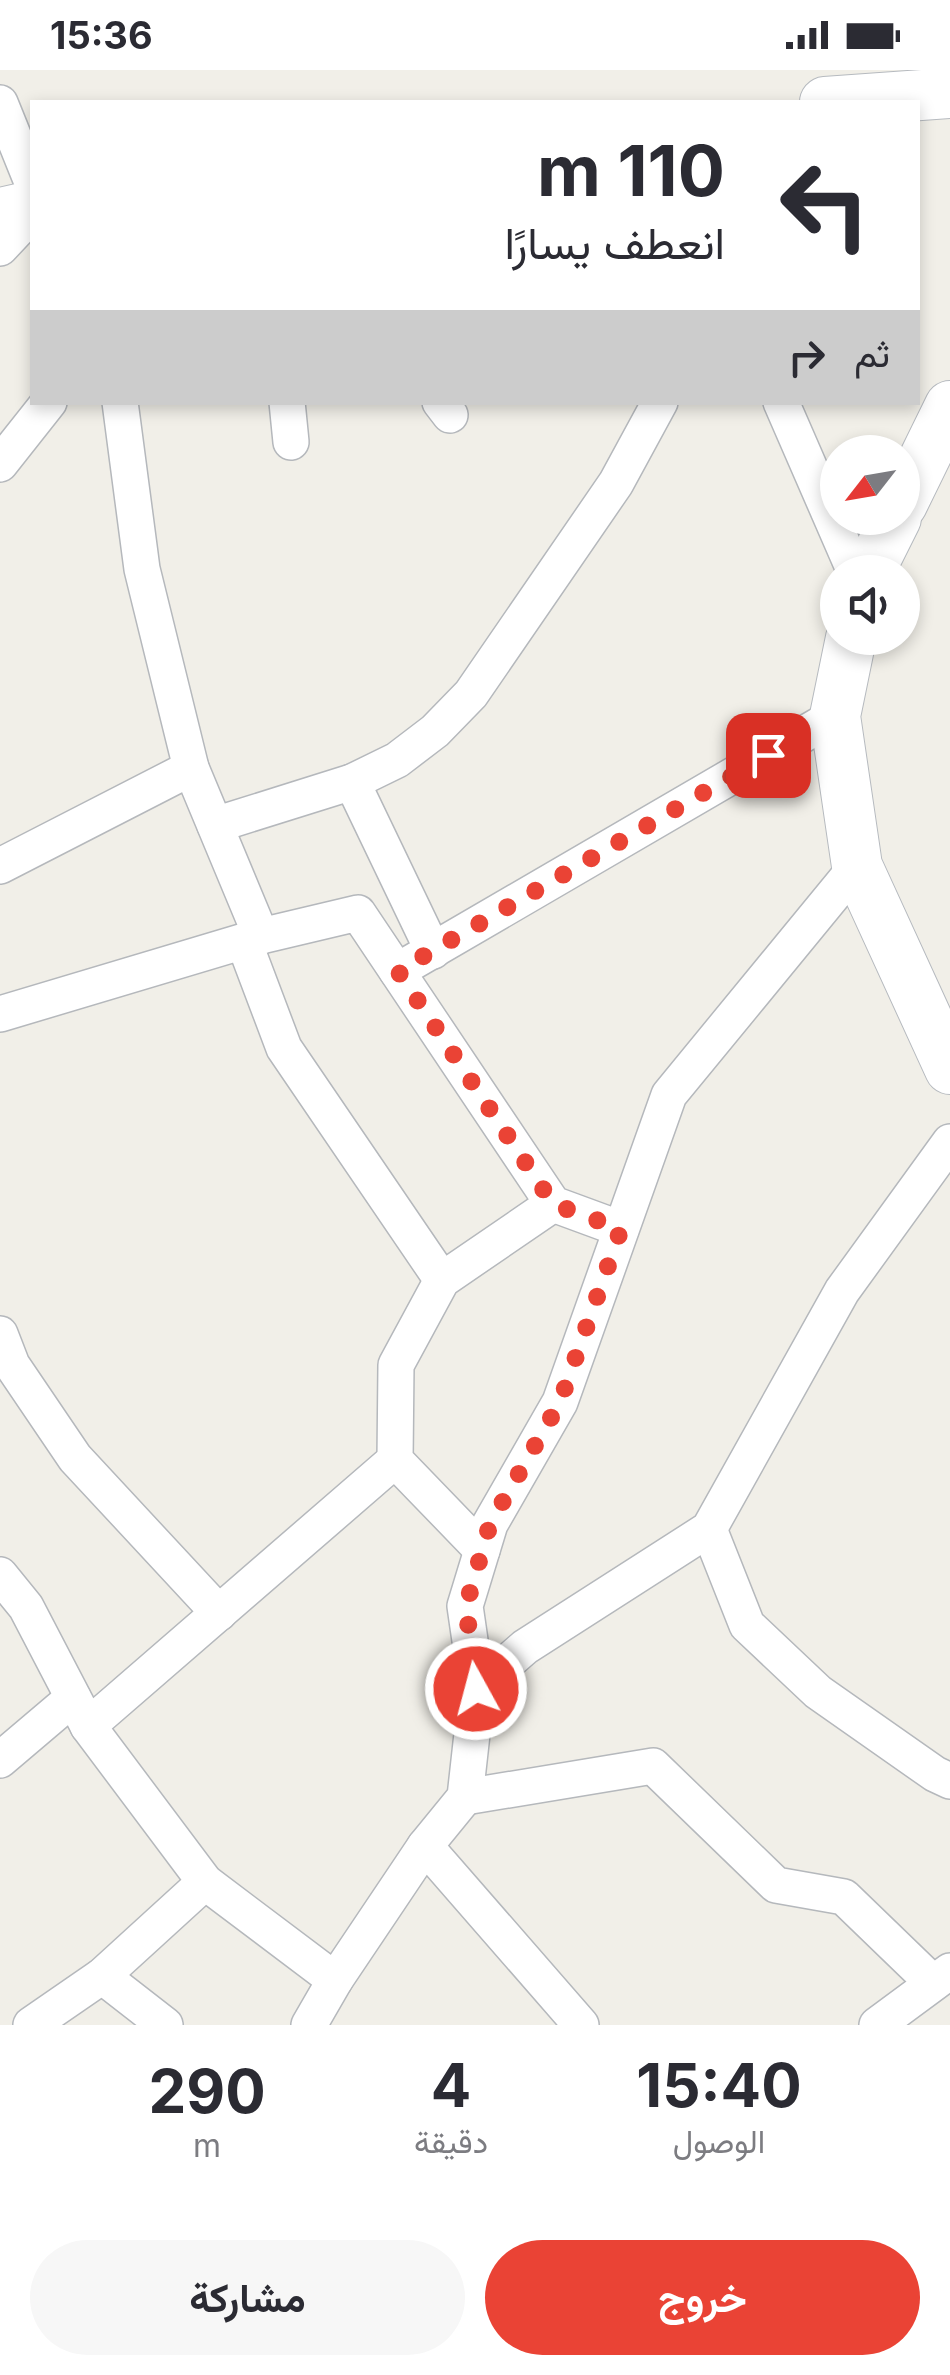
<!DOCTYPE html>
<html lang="ar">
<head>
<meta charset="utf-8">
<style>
  body { margin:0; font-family:Inter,Vazirmatn,sans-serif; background:#f7f7f7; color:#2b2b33; direction:rtl; height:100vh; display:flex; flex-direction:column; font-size:38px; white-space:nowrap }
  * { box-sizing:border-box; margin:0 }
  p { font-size:32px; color:#7c7c81 }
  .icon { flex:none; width:55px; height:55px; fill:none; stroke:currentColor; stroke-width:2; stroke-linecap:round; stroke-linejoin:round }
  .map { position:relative; height:1955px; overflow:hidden; direction:ltr }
  .sheet { display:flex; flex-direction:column; background:#fff; flex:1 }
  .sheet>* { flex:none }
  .guide { position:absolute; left:30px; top:30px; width:890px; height:305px; border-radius:0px; box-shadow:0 5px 15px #0003; direction:rtl; background:#fff; color:#2b2b33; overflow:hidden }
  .needle { width:65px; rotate:239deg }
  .tools { position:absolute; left:820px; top:365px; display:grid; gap:20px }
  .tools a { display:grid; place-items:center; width:100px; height:100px; border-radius:50%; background:#fff; box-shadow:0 5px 15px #0003; font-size:50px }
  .pin { position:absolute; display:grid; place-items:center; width:85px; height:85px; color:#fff; margin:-42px; border-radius:20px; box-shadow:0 5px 15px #0006 }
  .me { position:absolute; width:110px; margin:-55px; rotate:353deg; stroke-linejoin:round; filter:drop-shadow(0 0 8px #0008) }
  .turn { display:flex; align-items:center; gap:35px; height:210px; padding:0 30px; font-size:45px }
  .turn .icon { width:130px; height:130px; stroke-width:2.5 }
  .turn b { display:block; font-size:70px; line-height:85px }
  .then { display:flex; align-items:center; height:95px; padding:0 30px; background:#0003; gap:20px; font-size:38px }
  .eta { display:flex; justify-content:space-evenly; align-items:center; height:170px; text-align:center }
  .eta b { font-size:60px; font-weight:700; line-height:70px }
  .cta { display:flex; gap:20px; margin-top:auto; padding:20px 30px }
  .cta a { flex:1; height:115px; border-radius:60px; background:#ea4335; color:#fff; font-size:40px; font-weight:700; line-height:115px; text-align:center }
  .cta a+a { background:#f7f7f7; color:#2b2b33 }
  .status { display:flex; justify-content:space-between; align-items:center; height:70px; padding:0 50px; background:#fff; direction:ltr }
  .status svg { height:28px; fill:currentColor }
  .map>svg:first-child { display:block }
</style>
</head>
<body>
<div class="status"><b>15:36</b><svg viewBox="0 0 49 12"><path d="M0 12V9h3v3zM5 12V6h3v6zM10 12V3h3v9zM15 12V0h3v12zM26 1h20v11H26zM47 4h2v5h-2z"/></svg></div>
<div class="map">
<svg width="950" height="1955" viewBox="0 0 950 1955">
  <rect width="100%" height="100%" fill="#f1efe8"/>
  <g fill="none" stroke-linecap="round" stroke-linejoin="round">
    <defs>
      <g id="street">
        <path d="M0 33 32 112"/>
        <path d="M0 178 32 144"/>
        <path d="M120 332 142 499 191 698 261 866"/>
        <path d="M287 332 291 372"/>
        <path d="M440 332 450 345"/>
        <path d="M781 332 855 502"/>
        <path d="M0 394 49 332"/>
        <path d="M352 712 433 881"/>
        <path d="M215 755 352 712 397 690 435 661 471 624 616 413 660 332"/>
        <path d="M0 796 191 698"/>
        <path d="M244 872 284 978 442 1210"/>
        <path d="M397 901 835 646"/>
        <path d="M0 944 261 866 358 843 553 1134 621 1159"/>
        <path d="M0 1264 12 1295 75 1388 219 1543"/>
        <path d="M709 1459 747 1555 818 1622 935 1704 950 1711"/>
        <path d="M482 1480 395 1390 396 1295 442 1210 553 1134"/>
        <path d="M0 1505 26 1537 88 1656 205 1812 335 1910"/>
        <path d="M477 1619 525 1577 709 1459 842 1221 950 1072"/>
        <path d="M88 1656 395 1390"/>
        <path d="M0 1690 73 1628"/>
        <path d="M465 1727 653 1696 776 1815 844 1827 933 1913"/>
        <path d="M425 1776 581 1955"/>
        <path d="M102 1906 165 1955"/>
        <path d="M31 1955 102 1906 205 1812"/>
        <path d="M309 1955 335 1910 425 1776 465 1727 477 1619 465 1536 490 1454 560 1332 669 1025 857 796"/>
        <path d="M877 1955 950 1901"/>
      </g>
      <g id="secondary">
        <path d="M825 32 950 23"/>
        <path d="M0 143 32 136"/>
        <path d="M902 434 950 336"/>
        <path d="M869 502 896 448"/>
        <path d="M851 568 835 646 857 796 950 999"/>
      </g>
    </defs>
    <!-- street casing -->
    <use href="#street" stroke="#b5b8bc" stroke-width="38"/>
    <!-- secondary casing -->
    <use href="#secondary" stroke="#b6babf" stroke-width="52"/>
    <!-- street -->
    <use href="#street" stroke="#fff" stroke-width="35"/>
    <!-- secondary -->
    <use href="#secondary" stroke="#fff" stroke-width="50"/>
  </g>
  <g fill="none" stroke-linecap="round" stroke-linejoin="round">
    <!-- route -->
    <path stroke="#ea4335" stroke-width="18" stroke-dasharray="0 32.4" d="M476 1619 466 1536 490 1454 560 1332 621 1159 553 1134 398 901 768 685"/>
  </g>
</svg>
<div class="tools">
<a><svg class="needle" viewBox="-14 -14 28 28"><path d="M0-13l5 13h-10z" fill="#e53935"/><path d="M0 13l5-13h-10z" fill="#7c7c81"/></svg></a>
<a><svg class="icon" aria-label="sound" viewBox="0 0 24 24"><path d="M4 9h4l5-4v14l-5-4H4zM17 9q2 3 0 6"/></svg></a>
</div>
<div class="pin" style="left:768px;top:685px;background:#d93025"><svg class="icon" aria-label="arrive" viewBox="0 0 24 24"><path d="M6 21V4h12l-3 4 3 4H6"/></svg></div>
<svg class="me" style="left:476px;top:1619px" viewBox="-20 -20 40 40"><circle r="17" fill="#ea4335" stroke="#fff" stroke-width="3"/><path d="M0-11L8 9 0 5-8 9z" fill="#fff"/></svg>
<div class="guide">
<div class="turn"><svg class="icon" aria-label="left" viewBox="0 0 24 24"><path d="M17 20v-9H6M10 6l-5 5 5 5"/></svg><div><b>110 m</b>انعطف يسارًا</div></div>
<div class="then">ثم<svg class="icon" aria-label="right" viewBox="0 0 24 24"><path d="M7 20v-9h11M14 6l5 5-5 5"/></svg></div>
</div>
</div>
<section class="sheet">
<div class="eta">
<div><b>15:40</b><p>الوصول</p></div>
<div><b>4</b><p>دقيقة</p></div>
<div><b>290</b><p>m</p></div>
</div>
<div class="cta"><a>خروج</a><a>مشاركة</a></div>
</section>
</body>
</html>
